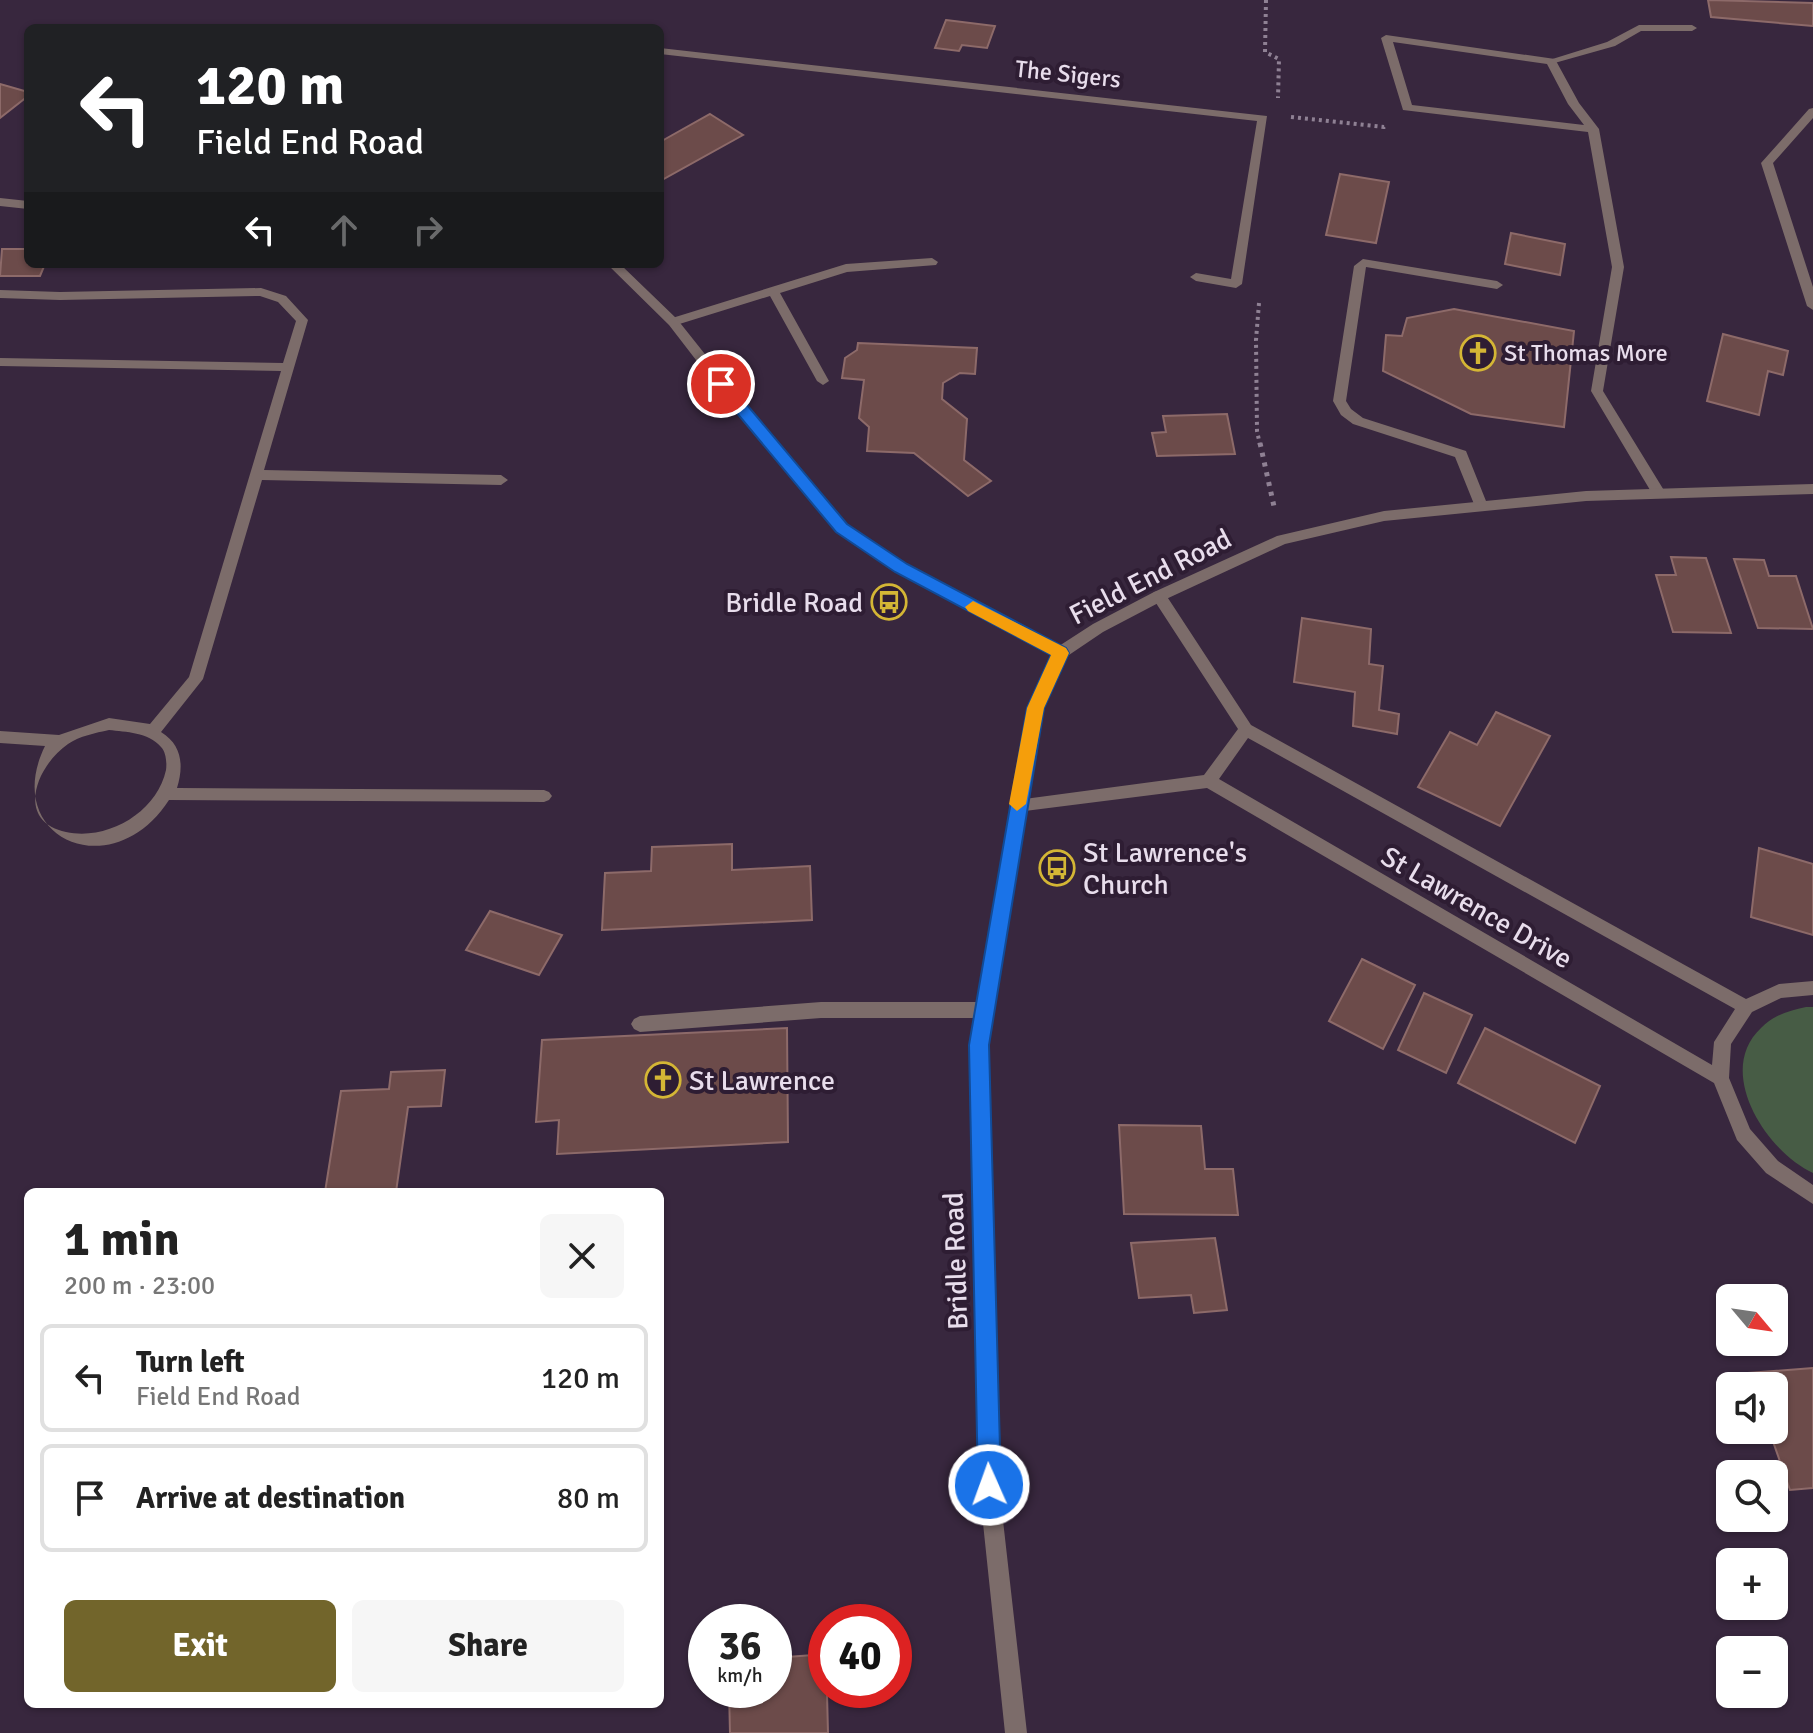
<!DOCTYPE html>
<html lang="en">
<head>
<meta charset="utf-8">
<style>
  body { margin:0; font-family:Signika,sans-serif; background:#f6f6f6; color:#222; height:100vh; display:flex; flex-direction:column; font-size:30px; white-space:nowrap }
  * { box-sizing:border-box; margin:0 }
  p { font-size:26px; color:#767676 }
  .icon { flex:none; width:44px; height:44px; fill:none; stroke:currentColor; stroke-width:2; stroke-linecap:round; stroke-linejoin:round }
  .map { position:relative; flex:1; overflow:hidden }
  .panel { position:absolute; left:24px; top:1188px; width:640px; height:520px; display:flex; flex-direction:column; background:#fff; border-radius:12px; box-shadow:0 2px 6px #0004 }
  .panel>* { flex:none }
  .banner { position:absolute; left:24px; top:24px; width:640px; height:244px; border-radius:12px; box-shadow:0 2px 6px #0004; background:#202124; color:#fff; overflow:hidden }
  .needle { width:52px; rotate:119deg }
  .controls { position:absolute; left:1716px; top:1284px; display:grid; gap:16px }
  .controls a { display:grid; place-items:center; width:72px; height:72px; border-radius:12px; background:#fff; box-shadow:0 2px 6px #0004; font-size:40px }
  .speed { position:absolute; left:688px; top:1604px; display:flex; gap:16px; font-size:40px; font-weight:700; text-align:center }
  .speed>* { display:grid; place-content:center; width:104px; height:104px; border-radius:50%; background:#fff; box-shadow:0 2px 6px #0004; line-height:1 }
  .speed small { font-size:20px; font-weight:400 }
  .speed .limit { border:12px solid #d22; background:#fff; color:#111 }
  .pin { position:absolute; display:grid; place-items:center; width:68px; height:68px; color:#fff; margin:-34px; border:4px solid #fff; border-radius:50%; box-shadow:0 2px 8px #0007 }
  .me { position:absolute; width:88px; margin:-44px; rotate:358deg; stroke-linejoin:round; filter:drop-shadow(0 0 6px #0008) }
  .turn { display:flex; align-items:center; gap:28px; height:168px; padding:0 40px; font-size:36px }
  .turn .icon { width:104px; height:104px; stroke-width:2.5 }
  .turn b { display:block; font-size:56px; line-height:68px }
  .lanes { display:flex; align-items:center; height:76px; padding:0 40px; background:#0003; justify-content:center; gap:40px; direction:ltr }
  .lanes .off { opacity:.35 }
  .round { display:grid; place-items:center; flex:none; width:84px; height:84px; border-radius:12px; background:#f6f6f6 }
  .headline { display:flex; align-items:center; justify-content:space-between; height:136px; padding:0 40px }
  h1 { font-size:48px; font-weight:700; line-height:60px }
  .action { display:flex; gap:16px; margin-top:auto; padding:16px 40px }
  .action a { flex:1; height:92px; border-radius:12px; background:#72652b; color:#fff; font-size:32px; font-weight:700; line-height:92px; text-align:center }
  .action a+a { background:#f6f6f6; color:#222 }
  ul { padding:0; list-style:none }
  li { display:flex; align-items:center; gap:24px; height:108px; margin:0 16px 12px; padding:0 24px; border:4px solid #e0e0e0; border-radius:12px }
  li div { flex:1 }
  li b { display:block; font-size:30px }
  li em { font-style:normal }
  .map>svg:first-child { display:block }
</style>
</head>
<body>
<div class="map">
<svg width="1813" height="1733" viewBox="0 0 1813 1733">
  <rect width="100%" height="100%" fill="#38273e"/>
  <!-- green -->
  <path fill="#475c45" d="M1806 1007H1813V1173C1767 1152 1714 1072 1761 1028 1774 1015 1788 1011 1806 1007Z"/>
  <!-- building -->
  <g fill="#6c4b4a" stroke="#8d6a69" stroke-width="2">
    <path d="M1708 0 1813 3V26L1711 17Z"/>
    <path d="M946 20 995 26 987 48 962 45 959 51 935 48Z"/>
    <path d="M0 84 28 92V96L0 118Z"/>
    <path d="M710 114 743 135 660 181V142Z"/>
    <path d="M1340 174 1389 182 1376 243 1326 235Z"/>
    <path d="M1511 233 1565 244 1560 275 1505 264Z"/>
    <path d="M2 249H28V264H45L40 276H0Z"/>
    <path d="M1454 309 1574 331 1564 427 1471 414 1383 371 1386 335 1402 336 1407 318Z"/>
    <path d="M1723 334 1788 351 1783 375 1768 371 1759 415 1707 401Z"/>
    <path d="M858 343 977 348 975 374 960 373 943 383 942 399 967 419 964 460 991 481 968 496 914 453 867 451 869 427 859 418 864 380 842 378 845 358 857 350Z"/>
    <path d="M1227 414 1235 454 1157 456 1152 433 1166 432 1163 416Z"/>
    <path d="M1671 557 1706 558 1731 633 1673 632 1656 575H1676Z"/>
    <path d="M1734 559 1764 560 1769 576H1796L1813 629 1758 628Z"/>
    <path d="M1302 618 1371 629 1369 664 1383 666 1379 710 1399 714 1397 734 1353 726 1355 692 1294 682Z"/>
    <path d="M1496 712 1550 736 1500 826 1418 787 1450 732 1477 745Z"/>
    <path d="M732 844V870L810 866 812 920 602 930 605 873 651 871 652 847Z"/>
    <path d="M1759 848 1813 864V935L1751 917Z"/>
    <path d="M490 911 562 935 539 975 466 950Z"/>
    <path d="M1362 959 1415 985 1383 1049 1329 1021Z"/>
    <path d="M1424 993 1472 1015 1446 1073 1398 1050Z"/>
    <path d="M787 1028 788 1142 557 1154 559 1120 536 1122 542 1040Z"/>
    <path d="M1485 1028 1600 1086 1575 1143 1458 1083Z"/>
    <path d="M445 1070 441 1106 408 1107 396 1192H325L341 1091 389 1089 391 1072Z"/>
    <path d="M1119 1125 1201 1126 1205 1169H1233L1238 1215 1124 1214Z"/>
    <path d="M1215 1238 1227 1310 1194 1313 1191 1295 1139 1298 1131 1243Z"/>
    <path d="M1813 1368V1488L1790 1490 1769 1430H1774V1386H1754L1749 1373Z"/>
    <path d="M826 1654 828 1733H730L729 1690H774V1658Z"/>
  </g>
  <g fill="none" stroke-linecap="round" stroke-linejoin="round">
    <!-- path-far1 -->
    <g stroke="#8f8194" stroke-width="4" stroke-dasharray="3 4" stroke-linecap="butt">
      <path d="M1266 0 1265 52 1279 59 1278 98"/>
      <path d="M1291 117 1384 127 1387 124"/>
      <path d="M1259 303 1256 340 1257 431 1260 445"/>
    </g>
    <!-- path -->
    <path stroke="#8f8194" stroke-width="5" stroke-dasharray="4 6" stroke-linecap="butt" d="M1260 443 1275 511"/>
    <!-- service -->
    <g fill="#7c6c6a" fill-rule="evenodd">
      <path d="M1639 25H1692L1697 28 1692 31H1641L1615 46 1551 64 1546 61 1607 42Z"/>
      <path d="M1813 108V118L1773 163 1813 287V310L1807 306 1761 163 1809 109Z"/>
      <path d="M932 258 938 262 936 265 847 272 780 293 829 381 823 385 817 381 770 296 673 326 667 322 669 319 846 264Z"/>
      <path d="M1363 259 1497 281 1503 285 1497 289 1366 267 1346 401 1351 409 1363 418 1466 451 1488 506 1486 509H1476L1455 457 1353 424 1341 415 1333 401 1354 266Z"/>
      <path d="M261 288 286 296 308 320 264 470 501 475 508 480 501 485 262 480 203 679 161 732C182 745 184 765 177 788L544 790 549 792 552 796 549 800 544 802 169 800C112 888 0 838 45 746L0 743V731L59 735 109 718 150 724 189 677 281 371 0 366V358L283 363 296 321 278 302 260 296 60 300 0 298V290L60 292ZM109 730C126 732 148 732 161 747 166 752 167 763 166 770 157 812 108 841 66 832 14 821 37 765 68 744 80 736 95 733 109 730Z"/>
      <path d="M821 1002H984L990 1005 992 1010 990 1015 984 1018H821L640 1032 634 1029 631 1024 634 1019 640 1016Z"/>
    </g>
    <!-- minor -->
    <g fill="#7c6c6a" fill-rule="evenodd">
      <path d="M434 25H446L451 28H429Z"/>
      <path d="M1386 35 1555 59 1579 103 1599 129 1624 267 1603 391 1665 492 1663 495H1653L1591 391 1612 267 1588 132 1403 110 1381 38ZM1393 42 1547 64 1568 104 1584 125 1412 105Z"/>
      <path d="M660 48 1267 116 1242 284 1236 288 1196 281 1190 277 1196 273 1231 279 1257 121 660 54Z"/>
      <path d="M1159 591 1164 592 1251 725 1746 999 1779 984 1813 981V995L1781 998 1752 1012 1731 1044 1729 1078 1750 1129 1778 1161 1813 1185V1204L1766 1173 1737 1140 1714 1083 1207 788 1017 812 1011 811 1009 806 1011 801 1017 800 1204 775 1238 729 1154 600 1152 596 1154 592ZM1248 738 1735 1009 1714 1042 1712 1065 1219 779Z"/>
    </g>
    <!-- tertiary -->
    <g fill="#7c6c6a" fill-rule="evenodd">
      <path d="M0 198 28 201V209L0 206Z"/>
      <path d="M607 264H620L677 319 743 402 846 524 906 564 1059 646 1093 624 1154 592 1277 536 1384 511 1586 491 1813 484V494L1586 501 1384 521 1285 544 1164 600 1103 632 1066 657 1042 708 988 1045 999 1485 1027 1733H1005L979 1485 970 1045 1028 708 1052 655 896 572 836 532 733 408 669 325Z"/>
    </g>
  </g>
  <!-- route -->
  <path fill="#1a73e8" stroke="#114b97" stroke-width="2" d="M721 379 727 381 847 524 907 564 1066 648 1069 653 1044 708 989 1045 1001 1485 997 1493 989 1497 981 1493 978 1485 969 1045 1027 708 1051 655 895 572 836 532 716 388 714 384Z"/>
  <!-- slow -->
  <path fill="#f59e0b" d="M973 601 1066 648 1069 653 1044 708 1026 804 1017 811 1009 804 1027 708 1051 655 968 611 965 607Z"/>
  <!-- icons -->
  <defs>
    <symbol id="church-ring" viewBox="-11 -11 22 22"><circle r="9.5" fill="#2e1d33" stroke="#d4b635" stroke-width="1.5"/><path d="M-1.2-6h2.4v3.5h3.3v2.4h-3.3V6h-2.4V-.1h-3.3v-2.4h3.3Z" fill="#d4b635"/></symbol>
    <symbol id="bus-ring" viewBox="-11 -11 22 22"><circle r="9.5" fill="#2e1d33" stroke="#d4b635" stroke-width="1.5"/><path d="M-5-6H5V4H4V6H2V4H-2V6H-4V4H-5ZM-3.5-4V0h7V-4ZM-3.5 1.2v1.5H-2V1.2ZM2 1.2v1.5H3.5V1.2Z" fill="#d4b635"/></symbol>
  </defs>
  <g fill-rule="evenodd">
    <use href="#church-ring" x="1458" y="333" width="40" height="40"/>
    <use href="#bus-ring" x="869" y="582" width="40" height="40"/>
    <use href="#bus-ring" x="1037" y="848" width="40" height="40"/>
    <use href="#church-ring" x="643" y="1060" width="40" height="40"/>
  </g>
  <g text-anchor="middle" stroke-width="8" stroke-linejoin="round" paint-order="stroke">
    <!-- far-street labels -->
    <g font-size="24" fill="#e8ddec" stroke="#2e1d33">
      <text transform="translate(1068 74) rotate(6)" y="8">The Sigers</text>
    </g>
    <!-- far-poi labels -->
    <g font-size="24" fill="#e8ddec" stroke="#2e1d33" text-anchor="start">
      <text x="1504" y="361">St Thomas More</text>
    </g>
    <!-- street labels -->
    <g font-size="28" fill="#e8ddec" stroke="#2e1d33">
      <text transform="translate(1150 576) rotate(-27)" y="10">Field End Road</text>
      <text transform="translate(1477 907) rotate(30)" y="10">St Lawrence Drive</text>
      <text transform="translate(955 1261) rotate(-92)" y="10">Bridle Road</text>
    </g>
    <!-- poi labels -->
    <g font-size="28" fill="#e8ddec" stroke="#2e1d33" text-anchor="start">
      <text x="863" y="612" text-anchor="end">Bridle Road</text>
      <text x="1083" y="862">St Lawrence's<tspan x="1083" dy="32">Church</tspan></text>
      <text x="689" y="1090">St Lawrence</text>
    </g>
  </g>
</svg>
<div class="controls">
<a><svg class="needle" viewBox="-14 -14 28 28"><path d="M0-13l5 13h-10z" fill="#e53935"/><path d="M0 13l5-13h-10z" fill="#767676"/></svg></a>
<a><svg class="icon" aria-label="sound" viewBox="0 0 24 24"><path d="M4 9h4l5-4v14l-5-4H4zM17 9q2 3 0 6"/></svg></a>
<a><svg class="icon" aria-label="search" viewBox="0 0 24 24"><circle cx="10" cy="10" r="6"/><path d="M15 15l6 6"/></svg></a>
<a>+</a>
<a>−</a>
</div>
<div class="speed"><div>36<small>km/h</small></div><div class="limit">40</div></div>
<div class="pin" style="left:721px;top:384px;background:#d93025"><svg class="icon" aria-label="arrive" viewBox="0 0 24 24"><path d="M6 21V4h12l-3 4 3 4H6"/></svg></div>
<svg class="me" style="left:989px;top:1485px" viewBox="-20 -20 40 40"><circle r="17" fill="#1a73e8" stroke="#fff" stroke-width="3"/><path d="M0-11L8 9 0 5-8 9z" fill="#fff"/></svg>
<div class="banner">
<div class="turn"><svg class="icon" aria-label="left" viewBox="0 0 24 24"><path d="M17 20v-9H6M10 6l-5 5 5 5"/></svg><div><b>120 m</b>Field End Road</div></div>
<div class="lanes"><svg class="icon" aria-label="left" viewBox="0 0 24 24"><path d="M17 20v-9H6M10 6l-5 5 5 5"/></svg><svg class="icon off" aria-label="ahead" viewBox="0 0 24 24"><path d="M12 20V5M6 11l6-6 6 6"/></svg><svg class="icon off" aria-label="right" viewBox="0 0 24 24"><path d="M7 20v-9h11M14 6l5 5-5 5"/></svg></div>
</div>
<section class="panel">
<div class="headline"><div><h1>1 min</h1><p>200 m · 23:00</p></div><a class="round"><svg class="icon" aria-label="close" viewBox="0 0 24 24"><path d="M6 6l12 12M18 6L6 18"/></svg></a></div>
<ul>
<li><svg class="icon" aria-label="left" viewBox="0 0 24 24"><path d="M17 20v-9H6M10 6l-5 5 5 5"/></svg><div><b>Turn left</b><p>Field End Road</p></div><em>120 m</em></li>
<li><svg class="icon" aria-label="arrive" viewBox="0 0 24 24"><path d="M6 21V4h12l-3 4 3 4H6"/></svg><div><b>Arrive at destination</b></div><em>80 m</em></li>
</ul>
<div class="action"><a>Exit</a><a>Share</a></div>
</section>
</div>
</body>
</html>
